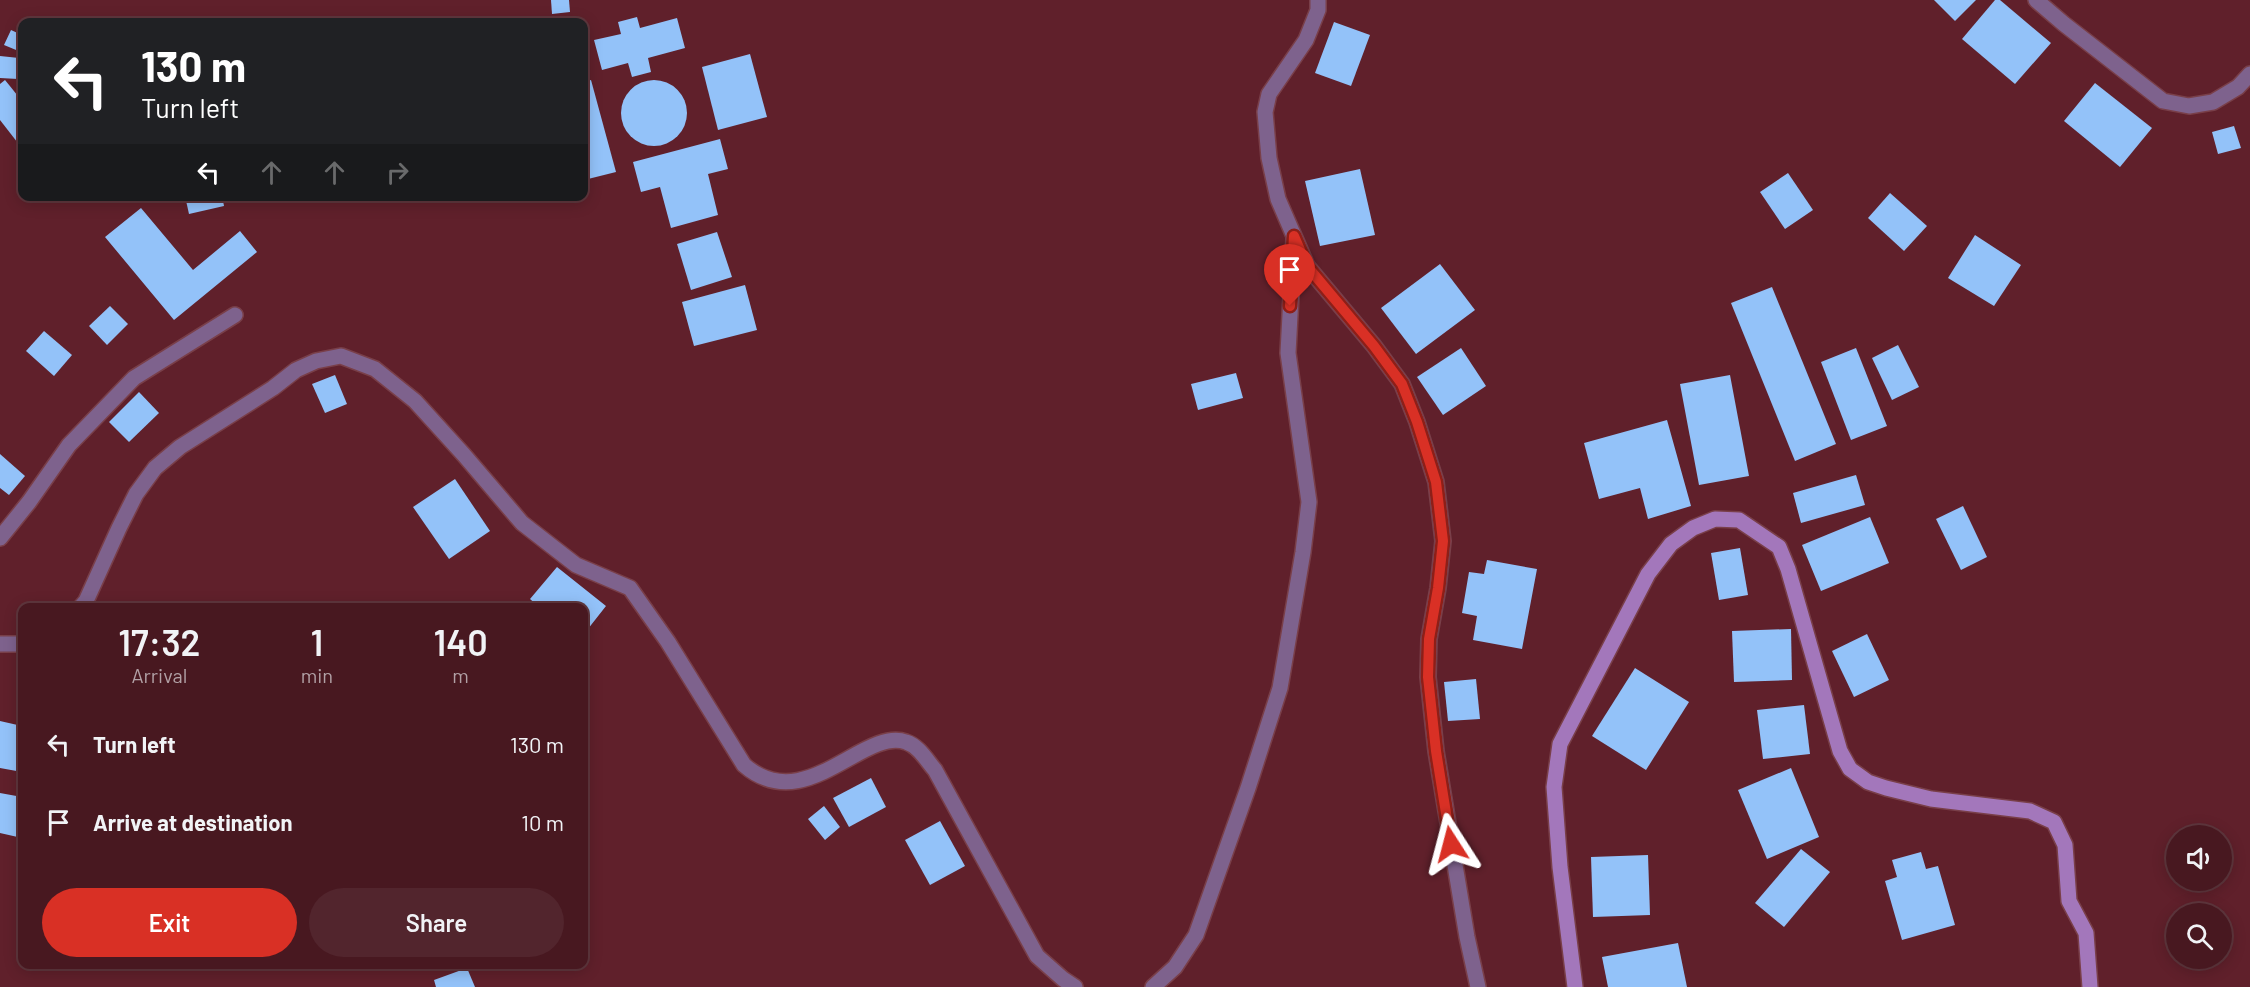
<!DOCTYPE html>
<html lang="en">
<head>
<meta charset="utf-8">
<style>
  body { margin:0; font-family:Barlow,sans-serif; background:#52252d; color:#f1f3f6; height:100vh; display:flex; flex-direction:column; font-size:22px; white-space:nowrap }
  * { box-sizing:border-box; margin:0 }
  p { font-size:20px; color:#b1a0a5 }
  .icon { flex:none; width:33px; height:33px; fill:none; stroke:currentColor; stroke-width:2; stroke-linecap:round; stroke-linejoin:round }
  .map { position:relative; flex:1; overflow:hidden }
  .side { position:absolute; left:18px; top:603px; width:570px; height:366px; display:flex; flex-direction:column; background:#481820; border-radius:12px; box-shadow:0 3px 15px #0003,0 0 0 2px #60373e }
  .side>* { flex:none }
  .top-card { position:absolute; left:18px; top:18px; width:570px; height:183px; border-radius:12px; box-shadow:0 3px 15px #0003,0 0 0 2px #60373e; background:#202124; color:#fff; overflow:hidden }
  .tools { position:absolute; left:2166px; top:825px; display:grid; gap:12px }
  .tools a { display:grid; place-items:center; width:66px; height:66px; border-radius:50%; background:#481820; box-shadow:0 3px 15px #0003,0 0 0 2px #60373e; font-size:30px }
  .pin { position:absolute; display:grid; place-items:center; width:51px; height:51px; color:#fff; margin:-62px -26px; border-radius:50% 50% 50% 0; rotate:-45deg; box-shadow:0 0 6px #0007 }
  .pin .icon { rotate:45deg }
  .me { position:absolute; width:66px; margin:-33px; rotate:351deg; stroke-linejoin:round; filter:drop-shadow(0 0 4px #0008) }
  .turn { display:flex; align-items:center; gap:21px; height:126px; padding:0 24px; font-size:27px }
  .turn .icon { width:78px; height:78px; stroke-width:2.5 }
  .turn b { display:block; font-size:42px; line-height:51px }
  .lanes { display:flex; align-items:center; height:57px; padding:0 24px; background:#0003; justify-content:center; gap:30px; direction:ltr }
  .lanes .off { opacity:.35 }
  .eta { display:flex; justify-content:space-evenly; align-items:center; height:102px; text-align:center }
  .eta b { font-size:36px; font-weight:600; line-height:42px }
  .primary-button { display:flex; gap:12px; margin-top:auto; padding:12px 24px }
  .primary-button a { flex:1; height:69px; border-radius:36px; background:#d93025; color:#fff; font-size:24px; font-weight:600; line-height:69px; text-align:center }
  .primary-button a+a { background:#52252d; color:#f1f3f6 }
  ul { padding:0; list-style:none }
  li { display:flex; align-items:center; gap:18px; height:78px; padding:0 24px }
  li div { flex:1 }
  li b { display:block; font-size:22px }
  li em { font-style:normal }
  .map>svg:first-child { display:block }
</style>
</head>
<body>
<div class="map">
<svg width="2250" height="987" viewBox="0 0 2250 987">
  <rect width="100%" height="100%" fill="#60202b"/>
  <!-- building -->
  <g fill="#93c2f9">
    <path d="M551 0H569L570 12 552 14Z"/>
    <path d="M1934 0H1976L1955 21Z"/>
    <path d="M1995 0H2000L2051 43 2015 84 1962 39Z"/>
    <path d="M637 17 640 28 677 18 685 48 648 58 651 72 632 77 628 63 602 70 594 40 621 34 618 22Z"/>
    <path d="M1334 22 1370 35 1351 86 1315 73Z"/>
    <path d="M11 30 22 35 21 52 4 45Z"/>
    <path d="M750 54 767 117 718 130 702 67Z"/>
    <path d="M0 56 19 58 18 79 0 78Z"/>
    <circle cx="654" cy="113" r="33"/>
    <path d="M5 80 22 101 21 147 0 120V84Z"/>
    <path d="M591 80 616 172 584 180V82Z"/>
    <path d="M2095 83 2152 128 2120 167 2064 121Z"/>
    <path d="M2234 126 2241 148 2218 154 2212 132Z"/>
    <path d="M720 139 728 169 708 174 718 215 671 228 660 187 641 192 633 162Z"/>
    <path d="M1360 169 1375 235 1320 246 1305 181Z"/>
    <path d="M1788 173 1813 210 1785 229 1760 192Z"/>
    <path d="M1890 193 1927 226 1904 251 1868 218Z"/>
    <path d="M185 196H222L224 206 189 214Z"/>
    <path d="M141 208 193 270 240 231 257 252 174 320 105 237Z"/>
    <path d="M717 232 732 277 691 290 677 244Z"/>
    <path d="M1975 235 2021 265 1994 306 1948 278Z"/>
    <path d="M1440 264 1475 310 1416 354 1381 308Z"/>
    <path d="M745 285 757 330 694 346 682 302Z"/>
    <path d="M1772 287 1836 444 1795 461 1731 303Z"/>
    <path d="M110 306 128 324 107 345 89 326Z"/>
    <path d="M44 331 72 355 54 376 26 351Z"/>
    <path d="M1898 345 1919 387 1892 400 1872 358Z"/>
    <path d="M1461 348 1486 386 1443 415 1417 377Z"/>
    <path d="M1856 348 1887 426 1851 440 1821 362Z"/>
    <path d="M1236 373 1243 398 1198 410 1191 384Z"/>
    <path d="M335 375 347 404 325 413 312 384Z"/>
    <path d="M1730 375 1749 476 1699 485 1680 384Z"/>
    <path d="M139 392 159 413 129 442 109 422Z"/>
    <path d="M1667 420 1691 506 1648 519 1640 488 1599 499 1584 443Z"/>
    <path d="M0 454 25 476 9 495 0 488Z"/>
    <path d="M1856 475 1865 505 1801 523 1793 493Z"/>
    <path d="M455 479 490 531 449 559 413 507Z"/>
    <path d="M1963 506 1987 557 1961 570 1936 519Z"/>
    <path d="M1870 517 1889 563 1821 591 1802 545Z"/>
    <path d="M1740 548 1748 595 1719 600 1711 553Z"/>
    <path d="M1487 560 1537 569 1522 649 1473 640 1477 616 1462 613 1469 572 1484 574Z"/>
    <path d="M557 567 606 606 584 634V608H540L530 599Z"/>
    <path d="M1791 629 1792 680 1734 682 1732 631Z"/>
    <path d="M1867 634 1889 680 1854 697 1832 651Z"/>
    <path d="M1635 668 1689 702 1646 770 1592 736Z"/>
    <path d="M1476 679 1480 719 1448 721 1444 682Z"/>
    <path d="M1804 705 1810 754 1763 759 1757 710Z"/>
    <path d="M0 721 22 726V772L0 768Z"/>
    <path d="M1791 768 1819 837 1767 859 1738 790Z"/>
    <path d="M871 778 886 807 849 827 833 798Z"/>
    <path d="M0 793 22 797V838L0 833Z"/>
    <path d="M824 806 840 827 825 840 808 819Z"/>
    <path d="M940 821 965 866 930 885 905 840Z"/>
    <path d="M1801 849 1830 872 1784 927 1755 903Z"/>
    <path d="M1921 852 1926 869 1938 866 1955 925 1902 940 1885 881 1897 877 1892 860Z"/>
    <path d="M1648 855 1650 915 1593 917 1591 857Z"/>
    <path d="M1678 943 1687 987H1608L1602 957Z"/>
    <path d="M467 968 475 987H436L434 980Z"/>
  </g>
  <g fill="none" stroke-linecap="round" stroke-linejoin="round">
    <defs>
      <g id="street">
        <path d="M1318 0V10L1306 40 1269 94 1265 112 1269 158 1278 199 1307 266 1374 346 1402 384 1417 422 1436 482 1443 541 1438 588 1429 639 1428 677 1436 751 1467 937 1478 987"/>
        <path d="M2036 0 2064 24 2163 101 2189 106 2213 102 2238 87 2250 74"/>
        <path d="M0 538 29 502 69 445 134 378 235 315"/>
        <path d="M80 608 86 601 119 528 136 494 155 468 180 447 273 388 296 370 316 361 341 356 375 369 415 401 464 455 522 523 576 565 630 588 668 642 744 765C805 818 863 727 906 742 919 746 927 761 935 770L1037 956 1063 979 1075 987"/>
        <path d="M0 644H22"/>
        <path d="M1153 987 1175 967 1196 935 1248 788 1280 688 1303 552 1309 502 1288 353 1294 239"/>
      </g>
      <path id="secondary" d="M1575 987 1560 867 1554 787 1560 744 1648 574 1671 544 1693 528 1715 519 1739 520 1779 547 1788 569 1840 751 1850 769 1868 782 1886 788 1931 799 2030 811 2054 822 2065 845 2069 901 2086 933 2090 987"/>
    </defs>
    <!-- street casing -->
    <use href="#street" stroke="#793f49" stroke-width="18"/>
    <!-- secondary casing -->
    <use href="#secondary" stroke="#793f49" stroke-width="18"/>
    <!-- street -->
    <use href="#street" stroke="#7e628d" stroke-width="15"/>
    <!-- secondary -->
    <use href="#secondary" stroke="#a377bb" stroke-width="15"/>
  </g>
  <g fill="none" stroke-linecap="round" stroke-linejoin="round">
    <defs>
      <path id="route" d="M1290 306 1294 236 1307 266 1374 346 1402 384 1417 422 1436 482 1443 541 1438 588 1429 639 1428 677 1436 751 1451 844"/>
    </defs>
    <!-- route casing -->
    <use href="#route" stroke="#8d1f18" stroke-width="15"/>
    <!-- route -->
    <use href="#route" stroke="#d93025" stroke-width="10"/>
  </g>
</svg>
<div class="tools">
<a><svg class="icon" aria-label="sound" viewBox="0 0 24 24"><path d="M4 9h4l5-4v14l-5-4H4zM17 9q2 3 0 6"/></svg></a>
<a><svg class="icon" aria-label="search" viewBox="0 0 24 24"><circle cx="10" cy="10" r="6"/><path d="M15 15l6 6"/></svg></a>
</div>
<div class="pin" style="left:1290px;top:306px;background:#d93025"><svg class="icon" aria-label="arrive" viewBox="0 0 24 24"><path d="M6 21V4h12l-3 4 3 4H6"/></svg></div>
<svg class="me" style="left:1451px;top:844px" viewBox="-20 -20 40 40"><path d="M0-17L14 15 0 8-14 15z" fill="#d93025" stroke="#fff" stroke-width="4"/></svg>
<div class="top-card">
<div class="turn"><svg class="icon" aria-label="left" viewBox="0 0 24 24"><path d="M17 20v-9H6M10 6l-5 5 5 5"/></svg><div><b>130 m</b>Turn left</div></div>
<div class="lanes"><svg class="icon" aria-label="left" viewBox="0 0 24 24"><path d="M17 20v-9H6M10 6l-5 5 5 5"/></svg><svg class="icon off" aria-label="ahead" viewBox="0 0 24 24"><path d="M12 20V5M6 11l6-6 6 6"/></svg><svg class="icon off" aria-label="ahead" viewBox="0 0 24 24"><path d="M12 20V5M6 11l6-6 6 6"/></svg><svg class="icon off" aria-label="right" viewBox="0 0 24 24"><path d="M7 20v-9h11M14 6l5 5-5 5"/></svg></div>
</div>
<section class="side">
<div class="eta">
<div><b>17:32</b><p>Arrival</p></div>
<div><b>1</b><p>min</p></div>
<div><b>140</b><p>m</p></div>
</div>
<ul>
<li><svg class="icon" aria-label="left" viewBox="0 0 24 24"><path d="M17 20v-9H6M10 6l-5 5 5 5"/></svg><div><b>Turn left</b></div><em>130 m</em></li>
<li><svg class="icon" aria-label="arrive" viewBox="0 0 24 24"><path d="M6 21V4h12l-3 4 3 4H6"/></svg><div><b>Arrive at destination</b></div><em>10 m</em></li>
</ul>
<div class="primary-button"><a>Exit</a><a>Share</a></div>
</section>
</div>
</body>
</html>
